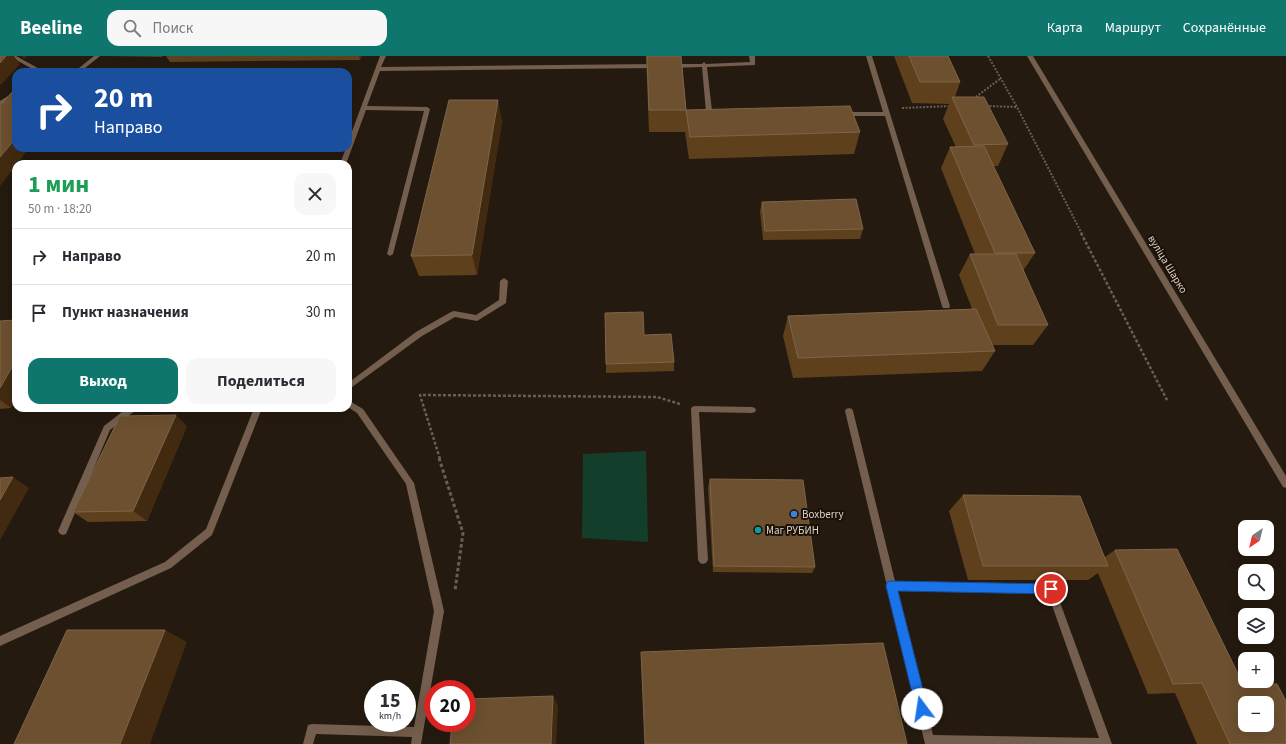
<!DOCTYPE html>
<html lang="ru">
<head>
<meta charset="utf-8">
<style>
  body { margin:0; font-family:"Source Sans 3",sans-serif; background:#f7f7f7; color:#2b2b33; height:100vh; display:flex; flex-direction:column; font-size:15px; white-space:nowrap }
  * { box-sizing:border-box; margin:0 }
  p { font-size:13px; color:#7c7c81 }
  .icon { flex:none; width:22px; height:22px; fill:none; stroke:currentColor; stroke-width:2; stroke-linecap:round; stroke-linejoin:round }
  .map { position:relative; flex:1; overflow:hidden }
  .side { position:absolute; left:12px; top:104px; width:340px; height:252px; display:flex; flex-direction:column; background:#fff; border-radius:12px; box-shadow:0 4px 16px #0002 }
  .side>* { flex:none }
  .banner { position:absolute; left:12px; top:12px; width:340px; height:84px; border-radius:12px; box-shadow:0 4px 16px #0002; background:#1a4fa0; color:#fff; overflow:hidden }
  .needle { width:26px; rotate:215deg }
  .tools { position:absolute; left:1238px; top:464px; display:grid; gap:8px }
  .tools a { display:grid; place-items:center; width:36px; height:36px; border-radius:8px; background:#fff; box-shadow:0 4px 16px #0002; font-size:20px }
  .speed { position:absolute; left:364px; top:624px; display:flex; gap:8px; font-size:20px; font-weight:700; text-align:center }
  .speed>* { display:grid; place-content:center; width:52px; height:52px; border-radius:50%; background:#fff; box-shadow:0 4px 16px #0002; line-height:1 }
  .speed small { font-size:10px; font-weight:400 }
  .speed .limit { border:6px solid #d22; background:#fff; color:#111 }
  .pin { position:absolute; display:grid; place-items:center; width:34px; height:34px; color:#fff; margin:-17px; border:2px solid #fff; border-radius:50%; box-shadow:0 1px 4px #0007 }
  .me { position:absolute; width:44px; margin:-22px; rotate:346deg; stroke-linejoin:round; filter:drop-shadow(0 0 3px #0008) }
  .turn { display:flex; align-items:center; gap:14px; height:84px; padding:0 16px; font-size:18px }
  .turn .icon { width:52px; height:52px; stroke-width:2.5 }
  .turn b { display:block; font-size:28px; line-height:34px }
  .round { display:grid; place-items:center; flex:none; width:42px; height:42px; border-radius:12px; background:#f7f7f7 }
  .headline { display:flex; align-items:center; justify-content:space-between; height:68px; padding:0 16px }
  h1 { font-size:24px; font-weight:700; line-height:30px; color:#1e9e55 }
  .primary-button { display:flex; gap:8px; margin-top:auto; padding:8px 16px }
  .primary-button a { flex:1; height:46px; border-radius:12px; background:#0f766e; color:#fff; font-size:16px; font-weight:700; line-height:46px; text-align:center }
  .primary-button a+a { background:#f7f7f7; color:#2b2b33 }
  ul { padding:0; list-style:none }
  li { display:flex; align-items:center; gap:12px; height:56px; padding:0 16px; border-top:1px solid #e1e1e2 }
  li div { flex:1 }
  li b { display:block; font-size:15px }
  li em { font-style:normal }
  header { display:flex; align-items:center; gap:24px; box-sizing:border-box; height:56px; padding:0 20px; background:#0f766e; color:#fff }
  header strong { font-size:19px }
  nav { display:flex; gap:22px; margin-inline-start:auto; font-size:14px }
  .search { width:280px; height:36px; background:#f7f7f7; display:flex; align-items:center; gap:10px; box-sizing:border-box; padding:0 14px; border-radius:12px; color:#7c7c81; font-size:15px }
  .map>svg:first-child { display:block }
</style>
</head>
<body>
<header>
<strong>Beeline</strong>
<div class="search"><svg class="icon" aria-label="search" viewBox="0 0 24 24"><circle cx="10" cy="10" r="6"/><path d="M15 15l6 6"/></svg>Поиск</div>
<nav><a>Карта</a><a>Маршрут</a><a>Сохранённые</a></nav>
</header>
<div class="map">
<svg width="1286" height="688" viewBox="0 0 1286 688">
  <rect width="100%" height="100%" fill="#251a0f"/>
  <!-- green -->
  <path fill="#123e2b" d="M646 395 648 486 582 482 583 398Z"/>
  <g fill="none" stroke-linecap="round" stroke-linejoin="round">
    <!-- path-far2 -->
    <g stroke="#685e55" stroke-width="2" stroke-dasharray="2 1.5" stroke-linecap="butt">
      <path d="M988 0 1017 51 1082 178"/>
      <path d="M973 43 1000 23"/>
      <path d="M986 50 1017 51"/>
      <path d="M902 52 951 50"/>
    </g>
    <!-- path-far1 -->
    <g stroke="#685e55" stroke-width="2.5" stroke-dasharray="3 2" stroke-linecap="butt">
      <path d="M1081 177 1168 346"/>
      <path d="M440 403 420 339 657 341 680 348"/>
    </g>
    <!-- path -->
    <path stroke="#685e55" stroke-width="3" stroke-dasharray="3.5 2.5" stroke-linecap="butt" d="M439 402 463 477 455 534"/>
    <!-- service -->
    <g fill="#745e4d" fill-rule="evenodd">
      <path d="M9 0H16L45 16H38Z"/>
      <path d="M94 0H100L80 16H74Z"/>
      <path d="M380 0H386L381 11 656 8 659 10 656 12 380 15 367 50 427 51 430 53 393 198 390 200 387 198 424 55 366 54 346 108H340L346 92H348V86Z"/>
      <path d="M749 0H755V9L707 11 712 55 718 56 719 57 716 59 706 56 702 11 671 12 668 10 671 8H702L704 6 706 8 750 6Z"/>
      <path d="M866 0H872L950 250 949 252H943L942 250 885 60H844L841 58 844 56H883Z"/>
      <path d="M16 35V39L0 49V45Z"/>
      <path d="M504 222 508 225 506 247 477 265 455 261 422 280 348 334V327L416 276 451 256 454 255 476 259 499 244 500 225Z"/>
      <path d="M348 344 363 353 414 427 444 555 421 688H411L412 681 316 678 313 688H303L308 669 312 668 414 671 434 555 406 428 357 357 348 351Z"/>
      <path d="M695 350 752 351 755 352 756 354 755 356 752 357 699 356 708 504 706 507 703 508 700 507 698 504 691 353 692 351Z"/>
      <path d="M127 352H137L136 354 110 374 66 478 63 479 60 478 58 475 104 370Z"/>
      <path d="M254 352H262L212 479 171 512 0 590V580L165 506 206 473Z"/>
      <path d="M849 352 852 353 853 355 895 525 1051 528 1054 530 1112 688H925L845 355 846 353ZM897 535 1048 538 1099 682 933 679Z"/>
    </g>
    <!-- minor -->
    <path fill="#745e4d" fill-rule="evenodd" d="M1027 0H1033L1286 420V432L1283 431Z"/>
  </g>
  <!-- wall -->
  <g fill="#5e401d">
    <path d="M111 0H162V1Z"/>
    <path d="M166 0H362L360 4 170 6Z"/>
    <path d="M646 0H681L686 54 860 76 854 98 689 103 685 76H649Z"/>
    <path d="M894 0H948L960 26 955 41 1008 88 998 110H993L1035 197 1023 215 1048 269 1033 289H992L995 295 982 315 793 322 783 280 788 260 972 253 959 219 970 198H975L941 112 950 91H956L943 63 949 48 912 47Z"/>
    <path d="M502 65 477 219 419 220 411 200Z"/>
    <path d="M762 146 863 173 860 183 763 184 760 155Z"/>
    <path d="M16 264V343L11 352 0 353V265Z"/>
    <path d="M644 279 674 306V315L606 317V308Z"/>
    <path d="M187 370 147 465 88 466 73 456Z"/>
    <path d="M710 423 815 511 812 517 713 516 708 431Z"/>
    <path d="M963 439 1105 501 1115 494 1243 628 1286 688H1197L1175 637 1148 638 1098 517 1088 524H968L949 455Z"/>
  </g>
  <!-- shaded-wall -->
  <g fill="#422a10">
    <path d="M6 0H14L20 8 1 29 0 28V7Z"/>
    <path d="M22 0H27L24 3Z"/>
    <path d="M359 0H362L360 4Z"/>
    <path d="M498 44 502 65 477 219 472 199Z"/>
    <path d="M16 82V92H29L17 108H16V109L0 130V101Z"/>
    <path d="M16 304V343L11 352 0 344V332Z"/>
    <path d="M176 359 187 370 147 465 133 455Z"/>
    <path d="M13 421 29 432 0 484V444Z"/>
    <path d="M165 574 187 586 150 688H120Z"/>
    <path d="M553 640 558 650 556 688H551Z"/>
  </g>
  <!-- building -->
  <g fill="#6c5030" stroke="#7e6549" fill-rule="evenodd">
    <path d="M0 0H6L0 7Z"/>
    <path d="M647 0H681L686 54H649Z"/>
    <path d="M909 0H948L960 26H920Z"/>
    <path d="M14 34H16V82L0 101V50Z"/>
    <path d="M952 41H984L1008 88 974 89Z"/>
    <path d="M449 44H498L472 199 411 200Z"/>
    <path d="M850 50 860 76 690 81 686 54Z"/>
    <path d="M984 90 1035 197H995L950 91Z"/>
    <path d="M856 143 863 173 765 175 762 146Z"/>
    <path d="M970 198H1016L1048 269H998Z"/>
    <path d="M976 253 995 295 798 302 788 260Z"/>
    <path d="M643 256 644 279 671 278 674 306 606 308 605 257Z"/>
    <path d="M16 264V304L0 332V265Z"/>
    <path d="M176 359 133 455 73 456 120 360Z"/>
    <path d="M13 421 0 444V422Z"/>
    <path d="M710 423 803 424 815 511 714 510Z"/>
    <path d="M963 439 1080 440 1108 510H983Z"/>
    <path d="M1177 493 1243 628H1277L1286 645V688H1230L1202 627 1173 628 1115 494ZM1245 647H1267V669H1245Z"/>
    <path d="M67 574H165L120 688H14Z"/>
    <path d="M883 587 907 688H645L641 596Z"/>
    <path d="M553 640 551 688H450L452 667H467V643Z"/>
  </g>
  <!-- route -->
  <path fill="#1a73e8" stroke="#114b97" d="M891 525 1051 528 1055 529 1056 533 1055 537 1051 538 898 535 928 653 926 657 922 659 918 657 916 653 886 530 887 526Z"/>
  <!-- markers -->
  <circle fill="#3f7fe0" stroke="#1b1106" stroke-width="1.5" cx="794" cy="458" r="4"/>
  <circle fill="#0f9aa8" stroke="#1b1106" stroke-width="1.5" cx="758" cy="474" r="4"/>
  <g text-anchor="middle" stroke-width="4" stroke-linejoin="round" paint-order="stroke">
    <!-- street labels -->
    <g font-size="11" fill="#dcd4cd" stroke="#1b1106">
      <text transform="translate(1168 208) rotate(59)" y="4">вуліца Шарко</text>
    </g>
    <!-- poi labels -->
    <g font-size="11" fill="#dcd4cd" stroke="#1b1106" text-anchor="start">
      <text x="802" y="462">Boxberry</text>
      <text x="766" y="478">Маг РУБИН</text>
    </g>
  </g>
</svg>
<div class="tools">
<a><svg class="needle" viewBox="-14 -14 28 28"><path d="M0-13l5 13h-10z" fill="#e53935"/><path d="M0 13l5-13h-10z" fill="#7c7c81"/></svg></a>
<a><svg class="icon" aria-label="search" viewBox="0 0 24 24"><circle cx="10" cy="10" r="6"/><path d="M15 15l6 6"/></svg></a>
<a><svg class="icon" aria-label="layers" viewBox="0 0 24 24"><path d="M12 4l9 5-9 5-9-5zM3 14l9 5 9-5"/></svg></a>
<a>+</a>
<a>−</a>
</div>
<div class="speed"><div>15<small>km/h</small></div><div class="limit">20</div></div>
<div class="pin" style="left:1051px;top:533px;background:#d93025"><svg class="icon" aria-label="arrive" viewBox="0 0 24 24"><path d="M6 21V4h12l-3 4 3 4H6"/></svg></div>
<svg class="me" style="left:922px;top:653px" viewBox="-20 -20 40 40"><circle r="19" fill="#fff"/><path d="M0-13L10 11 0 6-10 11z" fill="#1a73e8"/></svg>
<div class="banner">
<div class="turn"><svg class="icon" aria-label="right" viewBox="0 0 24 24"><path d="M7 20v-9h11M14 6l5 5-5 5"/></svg><div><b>20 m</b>Направо</div></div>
</div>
<section class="side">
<div class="headline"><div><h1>1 мин</h1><p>50 m · 18:20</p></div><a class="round"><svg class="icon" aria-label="close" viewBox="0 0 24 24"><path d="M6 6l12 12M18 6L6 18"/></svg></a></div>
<ul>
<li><svg class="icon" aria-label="right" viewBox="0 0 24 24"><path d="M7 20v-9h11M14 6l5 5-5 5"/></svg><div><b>Направо</b></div><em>20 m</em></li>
<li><svg class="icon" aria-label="arrive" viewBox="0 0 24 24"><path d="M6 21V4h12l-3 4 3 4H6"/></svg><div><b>Пункт назначения</b></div><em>30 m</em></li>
</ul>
<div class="primary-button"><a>Выход</a><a>Поделиться</a></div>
</section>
</div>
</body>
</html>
